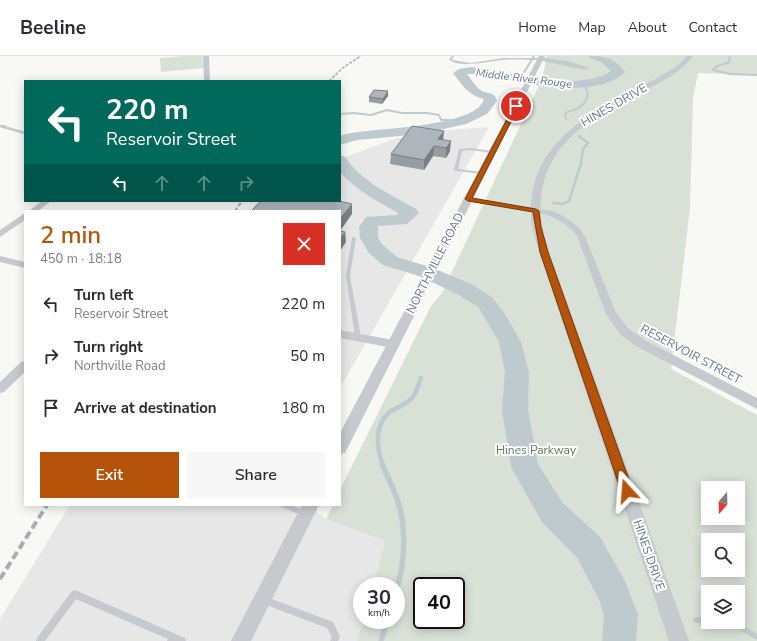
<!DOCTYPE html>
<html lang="en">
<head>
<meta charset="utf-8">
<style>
  body { margin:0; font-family:"Nunito Sans",sans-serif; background:#f7f7f7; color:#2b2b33; height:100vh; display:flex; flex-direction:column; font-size:15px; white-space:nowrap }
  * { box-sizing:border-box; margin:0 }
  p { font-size:13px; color:#7c7c81 }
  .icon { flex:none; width:22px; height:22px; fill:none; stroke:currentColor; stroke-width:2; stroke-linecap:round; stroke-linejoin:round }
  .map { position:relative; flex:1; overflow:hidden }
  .side { position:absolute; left:24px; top:154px; width:317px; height:296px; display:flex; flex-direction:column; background:#fff; border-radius:0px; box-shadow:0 2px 10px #0003 }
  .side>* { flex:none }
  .hud { position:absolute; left:24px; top:24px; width:317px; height:122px; border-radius:0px; box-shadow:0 2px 10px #0003; background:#00695c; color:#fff; overflow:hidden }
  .needle { width:26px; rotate:200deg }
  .controls { position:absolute; left:701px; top:425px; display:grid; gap:8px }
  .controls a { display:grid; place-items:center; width:44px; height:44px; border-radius:0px; background:#fff; box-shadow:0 2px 10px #0003; font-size:20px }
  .speed { position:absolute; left:353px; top:521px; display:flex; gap:8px; font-size:20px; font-weight:700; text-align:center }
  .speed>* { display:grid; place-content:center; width:52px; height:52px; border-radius:50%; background:#fff; box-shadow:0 2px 10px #0003; line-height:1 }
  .speed small { font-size:10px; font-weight:400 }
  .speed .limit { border:2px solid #111; border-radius:6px; background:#fff; color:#111 }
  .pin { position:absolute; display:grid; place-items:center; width:34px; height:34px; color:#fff; margin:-17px; border:2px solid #fff; border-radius:50%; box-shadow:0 1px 4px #0007 }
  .me { position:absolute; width:44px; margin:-22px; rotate:341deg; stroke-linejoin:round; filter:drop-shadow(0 0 3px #0008) }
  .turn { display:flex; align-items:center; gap:14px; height:84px; padding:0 16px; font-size:18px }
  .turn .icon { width:52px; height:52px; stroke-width:2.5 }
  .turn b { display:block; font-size:28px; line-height:34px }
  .lanes { display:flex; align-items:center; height:38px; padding:0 16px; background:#0003; justify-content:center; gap:20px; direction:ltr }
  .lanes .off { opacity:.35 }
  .round { display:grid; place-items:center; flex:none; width:42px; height:42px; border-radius:0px; background:#f7f7f7 }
  .overview { display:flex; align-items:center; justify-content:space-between; height:68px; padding:0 16px }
  h1 { font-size:24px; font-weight:600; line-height:30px; color:#b45309 }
  .action { display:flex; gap:8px; margin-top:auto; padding:8px 16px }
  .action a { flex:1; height:46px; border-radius:0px; background:#b45309; color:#fff; font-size:16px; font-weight:600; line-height:46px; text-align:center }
  .action a+a { background:#f7f7f7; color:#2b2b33 }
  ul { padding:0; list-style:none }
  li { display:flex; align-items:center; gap:12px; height:52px; padding:0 16px }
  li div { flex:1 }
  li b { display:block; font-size:15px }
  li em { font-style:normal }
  header { display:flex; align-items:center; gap:24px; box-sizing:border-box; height:56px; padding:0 20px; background:#fff; border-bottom:1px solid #e1e1e2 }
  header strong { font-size:19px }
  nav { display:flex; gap:22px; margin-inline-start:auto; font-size:14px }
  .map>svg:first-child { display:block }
</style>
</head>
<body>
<header>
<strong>Beeline</strong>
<nav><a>Home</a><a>Map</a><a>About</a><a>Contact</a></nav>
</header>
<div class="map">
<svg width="757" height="585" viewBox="0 0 757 585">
  <rect width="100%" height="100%" fill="#f8f8f5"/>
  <!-- built -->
  <g fill="#e6e7e6">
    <path d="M489 71 340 332V155H251L257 145H340V103L394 83 436 75Z"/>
    <path d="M70 449H307L326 463 385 485 373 530H362L363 564 357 585H0V563Z"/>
  </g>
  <!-- green -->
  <g fill="#d9e0d6" fill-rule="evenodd">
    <path d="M185 0H202L204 12 161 16 160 2Z"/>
    <path d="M547 0H757V19L698 17 693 42 690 152 671 313 757 359V585H357L363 564H396V530H373L385 485 326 463 333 449H340V434L431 250 442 237 542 23ZM708 432H738V462H708ZM708 484H738V514H708ZM422 530H456V564H422ZM708 536H738V566H708Z"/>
  </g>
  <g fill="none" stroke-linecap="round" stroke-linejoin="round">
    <!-- stream-far3 -->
    <g stroke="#bfcacf" stroke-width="2">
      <path d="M730 0 729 6 715 11 713 14 730 18 757 19"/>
      <path d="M520 23 534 0"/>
      <path d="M340 58 353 57 371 59 387 54 402 57H427L439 59 441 64H461"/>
      <path d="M566 63 565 59 567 56C581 53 594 44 584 28"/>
      <path d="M0 70H5"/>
    </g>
    <!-- stream-far2 -->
    <g stroke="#bfcacf" stroke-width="2.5">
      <path d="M0 70 25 77"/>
      <path d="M553 147 563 148 569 145 581 107 583 93 588 87 579 80"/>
    </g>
    <!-- stream-far1 -->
    <path stroke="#bfcacf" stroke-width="4.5" d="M383 409C376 392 374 367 391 355 398 351 407 348 412 342 417 337 418 328 421 322"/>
    <!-- stream -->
    <g stroke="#bfcacf" stroke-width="5.5">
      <path d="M382 408C387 420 393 431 397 443 407 470 405 508 396 535"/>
      <path d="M696 564 708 565"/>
      <path d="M714 566 737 569 757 581"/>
      <path d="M381 585 387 564"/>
    </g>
    <!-- river -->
    <g fill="#bfcacf" fill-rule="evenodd">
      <path d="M588 0C605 0 614 1 625 16 620 22 610 26 603 28 561 39 519 25 477 18H467C471 23 476 32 482 35 489 38 495 36 497 45L487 58 466 68 421 78 357 84 340 89V80L346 78C371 72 477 72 484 43 469 40 462 29 453 17L459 13 472 11 542 23 576 25 591 23 602 20 611 15 601 6 590 2Z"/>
      <path d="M340 99 345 101C364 128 389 137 416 153L419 157 407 168 378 170V182L383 189 397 201 433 212 471 228 492 241 503 255 521 286 529 316 528 354 538 408 562 446 600 481 625 525 638 559 636 585H602L604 559 599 544 578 503 542 466 511 411 502 354 505 316 499 286 478 251 457 238 419 220 383 209 369 197 360 182 359 171 366 161 397 159 398 157C378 145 356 135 340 116Z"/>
    </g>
    <!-- service -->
    <g fill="#c6c9cd" fill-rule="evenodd">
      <path d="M452 0H454L452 3 453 4 470 7 504 2H540L541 3 540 4C528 4 515 3 503 4 490 5 458 13 449 3Z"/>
      <path d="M471 92 492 95 494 96 492 97 471 94 462 95 458 113 481 116 483 117 482 118 456 115 454 114 459 93Z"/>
      <path d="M352 181H354L356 182 350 220 361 281 358 283 355 281 346 220Z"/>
      <path d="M279 449H291L309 456 310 458 309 460 306 461 281 451Z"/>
      <path d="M75 534 185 582 186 585H167L168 583 76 543 45 585H36L37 582 72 535Z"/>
      <path d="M264 540 333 566 340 581 338 585H330L332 581 327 572 261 547 260 544 261 541Z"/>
    </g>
    <!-- minor -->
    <g fill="#c6c9cd" fill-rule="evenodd">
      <path d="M203 0H209L210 25H204Z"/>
      <path d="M540 1 571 6 589 12 586 14 538 4V2Z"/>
      <path d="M465 141 552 155C565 160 577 168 585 180L616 257 628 272 644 284 757 342V353L636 290 620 278 606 258 577 180C570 170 558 163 547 159L468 145 464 143Z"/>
      <path d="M42 145H51L38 155H29Z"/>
      <path d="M25 157V164L0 181V174Z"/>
      <path d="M0 200 25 206V212L0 206Z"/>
      <path d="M340 274 393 284 397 285 398 288 397 291 393 292 340 282Z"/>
      <path d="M25 305V316L4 336 0 337V326L21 306Z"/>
    </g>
    <!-- tertiary -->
    <g fill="#c6c9cd" fill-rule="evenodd">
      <path d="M539 0H545L345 397 340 398V377Z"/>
      <path d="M687 0H693C680 17 662 25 644 35 589 64 537 89 541 160 542 172 546 184 549 196L689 585H669L539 196C536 184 531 172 531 160 529 90 582 62 636 33 654 23 674 16 687 0Z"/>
      <path d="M302 449H319L251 585H231Z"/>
    </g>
    <!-- rail-far2 -->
    <path stroke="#a8adb4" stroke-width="1.5" stroke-dasharray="3 1.5" stroke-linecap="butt" d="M329 25 344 11 361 0"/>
    <!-- rail-far1 -->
    <path stroke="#a8adb4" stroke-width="2" stroke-dasharray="4 2" stroke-linecap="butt" d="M235 155 242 145"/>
    <!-- rail -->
    <path stroke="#a8adb4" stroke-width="4" stroke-dasharray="8 4" stroke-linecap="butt" d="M0 523 47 449"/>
  </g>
  <!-- wall -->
  <g fill="#969da3">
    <path d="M388 40 382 48 369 46V41Z"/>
    <path d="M443 84 450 95 446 102 433 100 424 114 390 108 391 98Z"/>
  </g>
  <!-- shaded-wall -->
  <g fill="#7a7f84">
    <path d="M388 35V40L382 48 383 43Z"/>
    <path d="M444 75 443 85 438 83Z"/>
    <path d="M451 85 450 95 446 102V92Z"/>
    <path d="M434 90 433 100 424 114V104Z"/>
    <path d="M352 148V158L340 175V163Z"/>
    <path d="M345 176 346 186 340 195V183Z"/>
  </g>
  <!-- building -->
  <g fill="#aeb6bd" stroke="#7a7f84">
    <path d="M374 34 388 35 383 43 369 41Z"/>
    <path d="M412 70 444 75 438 83 451 85 446 92 434 90 424 104 391 98Z"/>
    <path d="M261 145H339L352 148 340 163V155H251Z"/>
    <path d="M340 175 345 176 340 183Z"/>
  </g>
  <!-- route -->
  <path fill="#b45309" stroke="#753606" d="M516 48 519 50 472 142 536 153 539 155 541 171 548 196 633 435 631 439 627 440 623 439 621 435 540 196 533 156 468 145 465 143 514 50Z"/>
  <g text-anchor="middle" stroke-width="4" stroke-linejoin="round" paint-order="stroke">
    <!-- far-water labels -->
    <g font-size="11" font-style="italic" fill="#617783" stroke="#fff">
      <text transform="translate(524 22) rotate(7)" y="4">Middle River Rouge</text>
    </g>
    <!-- street labels -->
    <g font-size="12" fill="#657688" stroke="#fff">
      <text transform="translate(614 49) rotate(-30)" y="4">HINES DRIVE</text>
      <text transform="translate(435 207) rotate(-63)" y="4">NORTHVILLE ROAD</text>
      <text transform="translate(691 298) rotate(28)" y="4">RESERVOIR STREET</text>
      <text transform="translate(649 499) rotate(71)" y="4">HINES DRIVE</text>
    </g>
    <!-- park labels -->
    <g font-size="12" fill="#647a61" stroke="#fff">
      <text x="536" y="398">Hines Parkway</text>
    </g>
  </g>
</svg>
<div class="controls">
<a><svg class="needle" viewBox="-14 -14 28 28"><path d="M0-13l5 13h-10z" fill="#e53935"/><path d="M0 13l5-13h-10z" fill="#7c7c81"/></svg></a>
<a><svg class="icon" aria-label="search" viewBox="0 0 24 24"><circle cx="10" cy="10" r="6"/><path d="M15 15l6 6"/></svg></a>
<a><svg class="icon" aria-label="layers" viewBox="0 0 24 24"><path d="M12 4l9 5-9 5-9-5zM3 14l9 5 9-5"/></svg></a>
</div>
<div class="speed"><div>30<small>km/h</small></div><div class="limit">40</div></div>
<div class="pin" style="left:516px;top:50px;background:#d93025"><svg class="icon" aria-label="arrive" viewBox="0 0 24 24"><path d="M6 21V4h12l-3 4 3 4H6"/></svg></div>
<svg class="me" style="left:627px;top:435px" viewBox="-20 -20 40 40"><path d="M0-17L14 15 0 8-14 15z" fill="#b45309" stroke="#fff" stroke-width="4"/></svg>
<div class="hud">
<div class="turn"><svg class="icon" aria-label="left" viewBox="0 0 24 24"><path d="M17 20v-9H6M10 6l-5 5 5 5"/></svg><div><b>220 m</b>Reservoir Street</div></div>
<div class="lanes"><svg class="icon" aria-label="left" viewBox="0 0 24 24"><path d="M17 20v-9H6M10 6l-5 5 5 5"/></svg><svg class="icon off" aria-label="ahead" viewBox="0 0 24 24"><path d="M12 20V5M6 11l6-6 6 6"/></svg><svg class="icon off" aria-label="ahead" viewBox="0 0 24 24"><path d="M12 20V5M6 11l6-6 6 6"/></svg><svg class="icon off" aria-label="right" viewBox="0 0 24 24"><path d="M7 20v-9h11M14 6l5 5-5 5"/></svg></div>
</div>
<section class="side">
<div class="overview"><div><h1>2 min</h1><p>450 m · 18:18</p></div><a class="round" style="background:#d93025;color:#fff"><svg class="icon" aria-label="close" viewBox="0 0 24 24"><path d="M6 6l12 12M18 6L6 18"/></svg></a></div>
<ul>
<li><svg class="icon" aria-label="left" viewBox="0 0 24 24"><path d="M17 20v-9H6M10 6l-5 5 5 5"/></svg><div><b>Turn left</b><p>Reservoir Street</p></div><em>220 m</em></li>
<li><svg class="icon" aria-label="right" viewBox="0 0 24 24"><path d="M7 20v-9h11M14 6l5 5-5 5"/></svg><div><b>Turn right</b><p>Northville Road</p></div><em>50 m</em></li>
<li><svg class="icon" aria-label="arrive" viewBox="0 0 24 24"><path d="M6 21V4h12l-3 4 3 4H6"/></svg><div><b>Arrive at destination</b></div><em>180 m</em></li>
</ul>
<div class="action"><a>Exit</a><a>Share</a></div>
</section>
</div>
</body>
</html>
